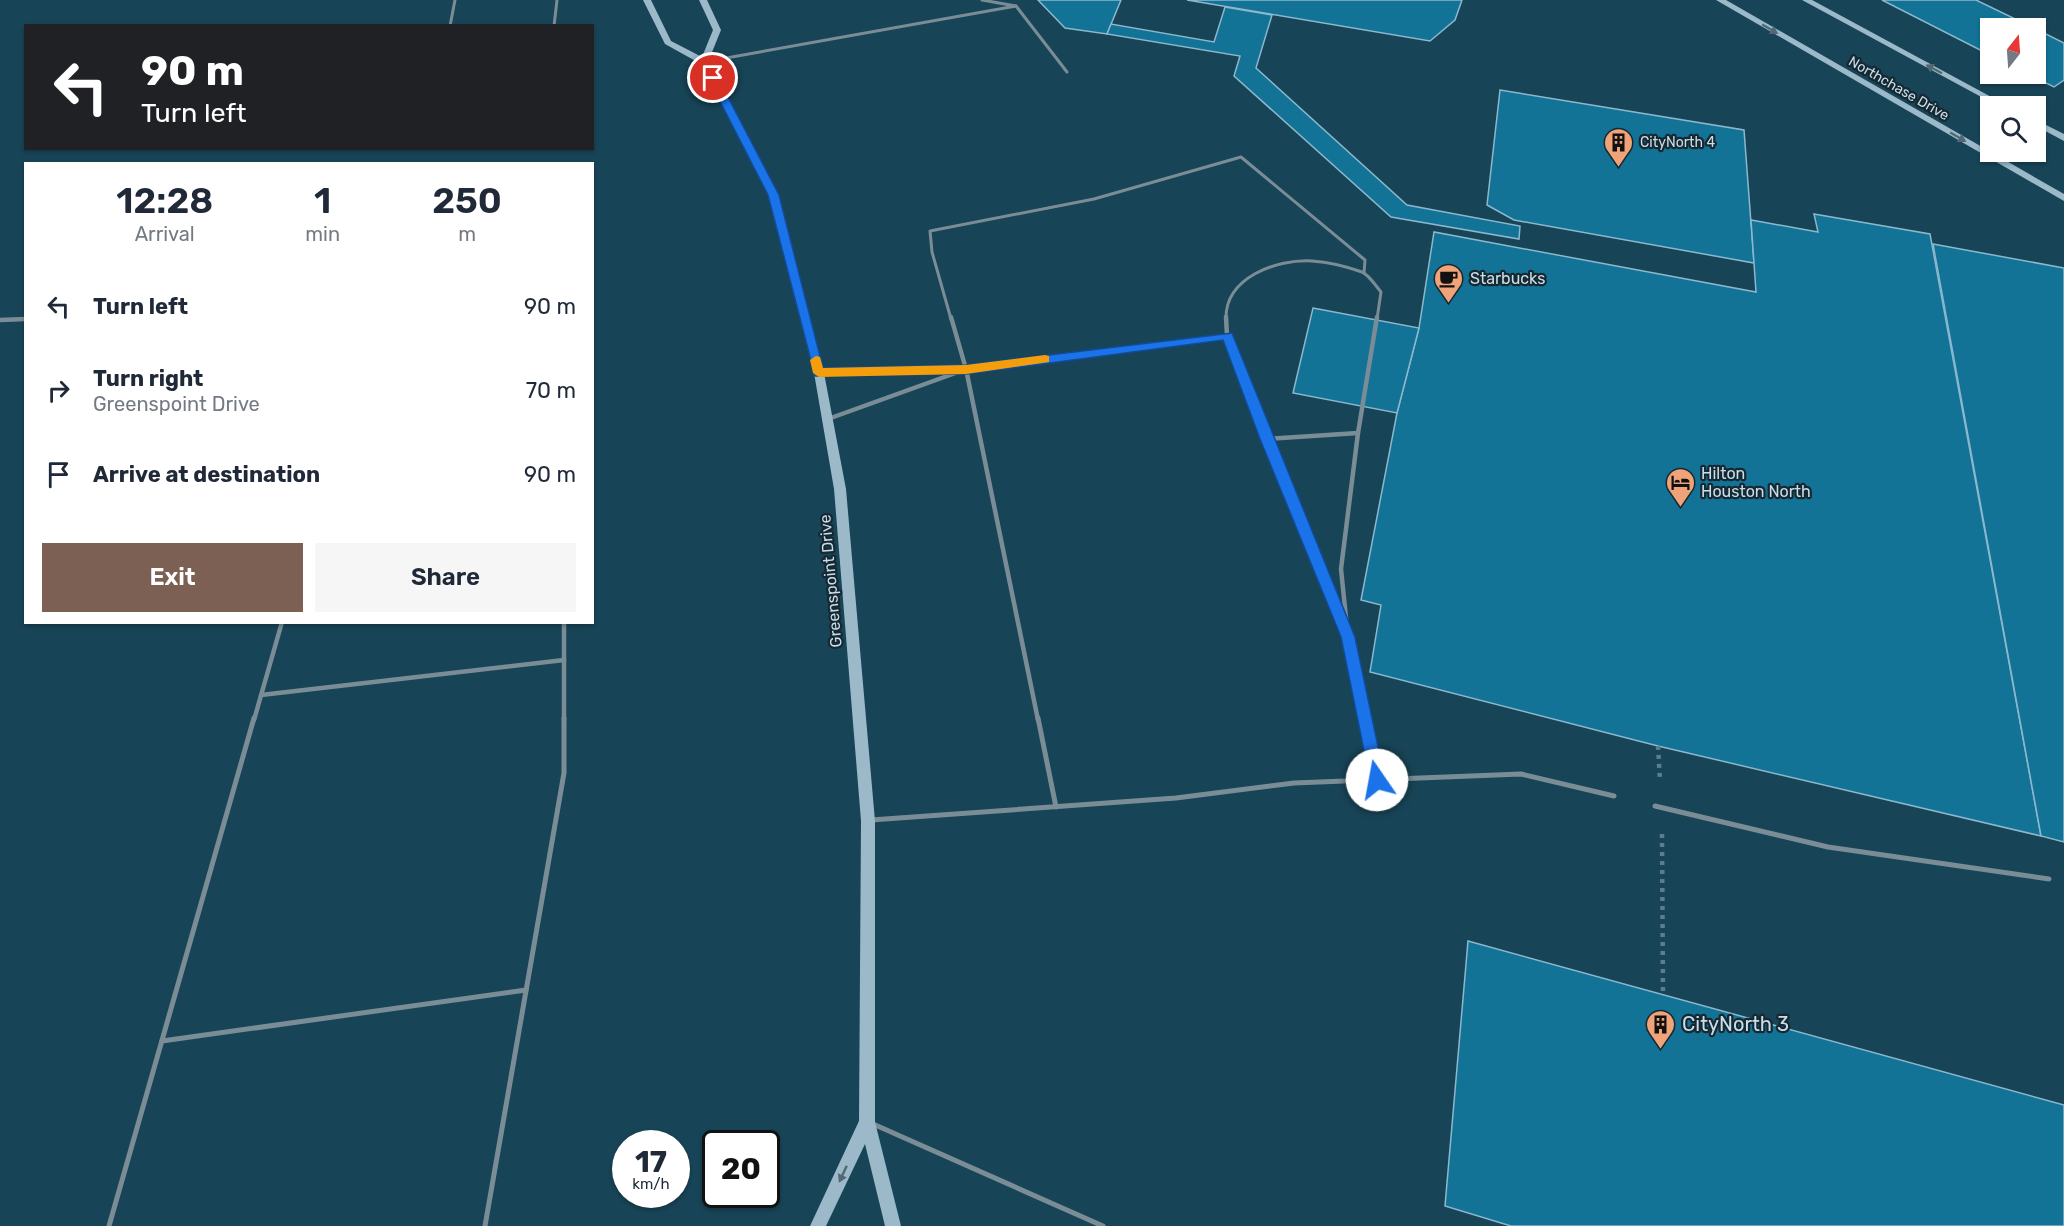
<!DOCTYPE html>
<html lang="en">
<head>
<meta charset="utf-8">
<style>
  body { margin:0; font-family:Rubik,sans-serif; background:#f6f6f7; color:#1f2937; height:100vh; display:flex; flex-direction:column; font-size:22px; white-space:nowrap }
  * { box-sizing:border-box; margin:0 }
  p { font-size:20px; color:#747a83 }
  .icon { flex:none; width:33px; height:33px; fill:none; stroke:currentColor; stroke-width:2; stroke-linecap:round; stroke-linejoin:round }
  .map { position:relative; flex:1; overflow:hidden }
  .sheet { position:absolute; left:24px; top:162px; width:570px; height:462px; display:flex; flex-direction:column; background:#fff; border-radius:0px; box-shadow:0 2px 4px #0004 }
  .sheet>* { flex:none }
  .top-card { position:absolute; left:24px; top:24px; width:570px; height:126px; border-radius:0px; box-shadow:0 2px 4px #0004; background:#202124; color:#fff; overflow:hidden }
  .needle { width:39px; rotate:17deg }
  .tools { position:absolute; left:1980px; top:18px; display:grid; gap:12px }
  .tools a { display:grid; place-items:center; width:66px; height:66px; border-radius:0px; background:#fff; box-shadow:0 2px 4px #0004; font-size:30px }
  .speed { position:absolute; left:612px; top:1130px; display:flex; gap:12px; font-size:30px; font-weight:700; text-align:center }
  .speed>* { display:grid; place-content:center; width:78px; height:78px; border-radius:50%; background:#fff; box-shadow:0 2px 4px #0004; line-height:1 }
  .speed small { font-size:15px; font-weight:400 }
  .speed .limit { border:3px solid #111; border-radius:9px; background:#fff; color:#111 }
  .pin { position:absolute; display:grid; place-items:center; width:51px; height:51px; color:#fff; margin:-26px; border:3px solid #fff; border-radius:50%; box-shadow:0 2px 6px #0007 }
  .me { position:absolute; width:66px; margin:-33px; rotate:348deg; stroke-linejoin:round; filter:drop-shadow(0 0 4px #0008) }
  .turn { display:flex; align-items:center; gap:21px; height:126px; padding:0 18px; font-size:27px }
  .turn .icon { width:78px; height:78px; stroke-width:2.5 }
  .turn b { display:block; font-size:42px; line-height:51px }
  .eta { display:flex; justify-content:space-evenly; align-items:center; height:102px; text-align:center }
  .eta b { font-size:36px; font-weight:600; line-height:42px }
  .primary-button { display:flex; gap:12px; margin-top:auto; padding:12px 18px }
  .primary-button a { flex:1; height:69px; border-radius:0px; background:#7d6054; color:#fff; font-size:24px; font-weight:600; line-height:69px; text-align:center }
  .primary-button a+a { background:#f6f6f7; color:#1f2937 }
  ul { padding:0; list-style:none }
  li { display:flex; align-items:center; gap:18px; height:84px; padding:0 18px }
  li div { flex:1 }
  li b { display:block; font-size:22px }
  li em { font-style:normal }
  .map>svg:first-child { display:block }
</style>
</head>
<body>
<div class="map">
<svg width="2064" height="1226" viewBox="0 0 2064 1226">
  <rect width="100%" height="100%" fill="#184457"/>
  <!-- building -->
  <g fill="#127396" stroke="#8bb8ce" stroke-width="1.5">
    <path d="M1038 0H1121L1107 34 1065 28Z"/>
    <path d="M1187 0H1462L1455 20 1430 41Z"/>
    <path d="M1882 0H1976L2034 28H1990V55Z"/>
    <path d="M1225 7 1272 15 1256 68 1407 205 1520 226 1519 239 1391 217 1234 76 1240 56 1107 34 1111 24 1214 42Z"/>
    <path d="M2036 29 2064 43V80L2054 87 2028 74H2036Z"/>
    <path d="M1500 90 1744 130 1754 263 1514 220 1487 205Z"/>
    <path d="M1814 214 1930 234 2041 836 1658 746 1370 672 1381 605 1361 600 1397 413 1419 328 1434 232 1756 292 1751 220 1818 232Z"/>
    <path d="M1933 244 2064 268V842L2041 836Z"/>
    <path d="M1313 308 1419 328 1397 413 1293 393Z"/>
    <path d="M1468 941 2064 1105V1226H1511L1445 1206Z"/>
  </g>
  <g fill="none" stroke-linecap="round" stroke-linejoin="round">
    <!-- path -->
    <g stroke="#5a7e8e" stroke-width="4.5" stroke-dasharray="4 5" stroke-linecap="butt">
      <path d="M1658 746 1660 781"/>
      <path d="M1662 834 1663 995"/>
    </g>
    <!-- lane-far2 -->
    <g stroke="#7a8d96" stroke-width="3">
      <path d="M982 0 1016 6 1067 72"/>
      <path d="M450 26 455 0"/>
      <path d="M554 26 557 0"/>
      <path d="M704 62 1016 6"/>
      <path d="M951 319 932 252 930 231 1094 199 1241 157 1365 260 1364 273"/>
      <path d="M1226 319C1225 277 1277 259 1312 261 1327 262 1348 267 1362 272 1369 275 1376 286 1381 292L1377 319"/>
    </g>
    <!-- lane-far1 -->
    <g stroke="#7a8d96" stroke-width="4.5">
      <path d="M951 317 966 369 1038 720"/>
      <path d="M1226 317 1227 336 1266 439 1348 637"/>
      <path d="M0 320 26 319"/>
      <path d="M819 373 966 369 1227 336"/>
      <path d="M828 419 961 371"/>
      <path d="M1266 439 1358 433"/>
      <path d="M564 622V720"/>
      <path d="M1348 637 1365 720"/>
      <path d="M1348 637 1341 569 1358 433 1377 317"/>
      <path d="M261 695 564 660"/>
      <path d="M254 720 282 622"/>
    </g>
    <!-- lane -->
    <g stroke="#7a8d96" stroke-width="5">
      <path d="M1038 718 1056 807"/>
      <path d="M1365 718 1377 780"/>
      <path d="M1655 806 1828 847 2049 879"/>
      <path d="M871 820 1176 798 1294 783 1521 774 1614 796"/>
      <path d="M162 1041 526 990"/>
      <path d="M873 1124 1103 1226"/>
      <path d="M109 1226 254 718"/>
      <path d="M485 1226 564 773V718"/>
    </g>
    <!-- secondary -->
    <g fill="#9bb9c8" fill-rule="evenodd">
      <path d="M643 0H651L671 41 702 57 713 30 699 0H707L721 30 708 62 778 195 824 373 846 489 875 821V1122L901 1226H885L865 1144 826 1226H810L859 1121 861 821 834 489 814 373 768 195 701 64 665 44Z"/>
      <path d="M1716 0H1726L2064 194V201Z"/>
      <path d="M1802 0H1812L2008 106H1998Z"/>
      <path d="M2036 120 2064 134V141L2036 126Z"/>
    </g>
  </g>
  <!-- one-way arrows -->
  <defs><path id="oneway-solid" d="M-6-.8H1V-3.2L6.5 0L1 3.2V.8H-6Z" transform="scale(1.5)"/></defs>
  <g fill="#526975">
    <use href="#oneway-solid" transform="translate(1770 29) rotate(30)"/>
    <use href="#oneway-solid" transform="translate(1934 69) rotate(-152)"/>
    <use href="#oneway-solid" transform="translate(1958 137) rotate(30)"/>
    <use href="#oneway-solid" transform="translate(843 1174) rotate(115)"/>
  </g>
  <!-- route -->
  <path fill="#1a73e8" stroke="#114b97" stroke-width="1.5" d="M713 75 718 78 779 195 823 368 966 365 1232 333 1355 637 1385 780 1383 784 1377 786 1370 780 1341 637 1260 439 1223 340 966 374 815 376 768 195 708 78Z"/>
  <!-- slow -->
  <path fill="#f59e0b" d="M1045 355 1049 356V362L966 374 819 377 813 373 810 360 816 356 820 357 823 368 966 365Z"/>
  <!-- icons -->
  <defs>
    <symbol id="building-pin" viewBox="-11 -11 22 30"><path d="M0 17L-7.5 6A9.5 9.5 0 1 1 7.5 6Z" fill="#f0a378" stroke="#162831"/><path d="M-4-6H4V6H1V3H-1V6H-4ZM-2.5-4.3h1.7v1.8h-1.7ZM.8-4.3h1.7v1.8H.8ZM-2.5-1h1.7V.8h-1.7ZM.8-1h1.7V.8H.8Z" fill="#111"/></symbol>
    <symbol id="cafe-pin" viewBox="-11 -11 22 30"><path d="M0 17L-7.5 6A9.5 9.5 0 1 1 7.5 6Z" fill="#f0a378" stroke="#162831"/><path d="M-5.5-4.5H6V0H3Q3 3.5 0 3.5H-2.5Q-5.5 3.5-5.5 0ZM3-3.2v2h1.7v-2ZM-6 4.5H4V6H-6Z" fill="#111"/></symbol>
    <symbol id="hotel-pin" viewBox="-11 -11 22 30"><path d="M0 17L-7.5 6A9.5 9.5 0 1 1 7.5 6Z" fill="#f0a378" stroke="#162831"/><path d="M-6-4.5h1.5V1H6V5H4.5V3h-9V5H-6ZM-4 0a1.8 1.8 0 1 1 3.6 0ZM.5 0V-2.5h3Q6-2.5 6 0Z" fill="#111"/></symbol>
  </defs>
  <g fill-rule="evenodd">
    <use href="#building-pin" x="1602" y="126" width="33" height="45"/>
    <use href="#cafe-pin" x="1432" y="262" width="33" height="45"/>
    <use href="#hotel-pin" x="1664" y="466" width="33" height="45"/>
    <use href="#building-pin" x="1644" y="1008" width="33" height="45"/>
  </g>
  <g text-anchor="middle" stroke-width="4.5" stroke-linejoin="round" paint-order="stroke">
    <!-- far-street labels -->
    <g font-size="14" fill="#c8deea" stroke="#162831">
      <text transform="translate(1899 88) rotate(30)" y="5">Northchase Drive</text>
    </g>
    <!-- far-poi labels -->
    <g font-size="14" fill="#c8deea" stroke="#162831" text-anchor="start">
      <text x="1640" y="147">CityNorth 4</text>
    </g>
    <!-- poi labels -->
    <g font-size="16" fill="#c8deea" stroke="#162831" text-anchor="start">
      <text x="1470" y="284">Starbucks</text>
      <text x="1701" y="479">Hilton<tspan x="1701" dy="18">Houston North</tspan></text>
    </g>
    <!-- street labels -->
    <g font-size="16" fill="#c8deea" stroke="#162831">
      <text transform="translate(830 581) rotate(-95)" y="6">Greenspoint Drive</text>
    </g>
    <!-- near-poi labels -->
    <g font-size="20" fill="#c8deea" stroke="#162831" text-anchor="start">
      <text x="1682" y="1031">CityNorth 3</text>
    </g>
  </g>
</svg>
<div class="tools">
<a><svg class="needle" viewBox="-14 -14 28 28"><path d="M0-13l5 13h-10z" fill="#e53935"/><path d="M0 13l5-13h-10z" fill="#747a83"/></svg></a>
<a><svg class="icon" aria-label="search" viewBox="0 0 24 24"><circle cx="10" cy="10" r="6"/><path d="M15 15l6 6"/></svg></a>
</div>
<div class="speed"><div>17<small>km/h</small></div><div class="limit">20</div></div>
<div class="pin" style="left:713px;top:78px;background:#d93025"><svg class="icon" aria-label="arrive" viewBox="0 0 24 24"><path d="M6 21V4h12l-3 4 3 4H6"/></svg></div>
<svg class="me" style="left:1377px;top:780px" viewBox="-20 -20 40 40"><circle r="19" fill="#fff"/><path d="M0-13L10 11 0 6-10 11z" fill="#1a73e8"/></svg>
<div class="top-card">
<div class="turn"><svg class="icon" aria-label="left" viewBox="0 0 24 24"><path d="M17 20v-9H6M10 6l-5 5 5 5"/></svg><div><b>90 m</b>Turn left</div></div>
</div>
<section class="sheet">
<div class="eta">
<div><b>12:28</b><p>Arrival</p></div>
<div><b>1</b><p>min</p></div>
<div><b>250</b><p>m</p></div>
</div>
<ul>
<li><svg class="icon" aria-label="left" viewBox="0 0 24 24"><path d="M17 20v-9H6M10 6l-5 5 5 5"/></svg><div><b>Turn left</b></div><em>90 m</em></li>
<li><svg class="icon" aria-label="right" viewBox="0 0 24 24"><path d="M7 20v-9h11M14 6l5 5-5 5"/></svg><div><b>Turn right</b><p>Greenspoint Drive</p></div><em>70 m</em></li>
<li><svg class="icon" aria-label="arrive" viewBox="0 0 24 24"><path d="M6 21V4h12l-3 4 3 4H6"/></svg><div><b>Arrive at destination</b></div><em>90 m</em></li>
</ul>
<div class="primary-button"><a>Exit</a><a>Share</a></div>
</section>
</div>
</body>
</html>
